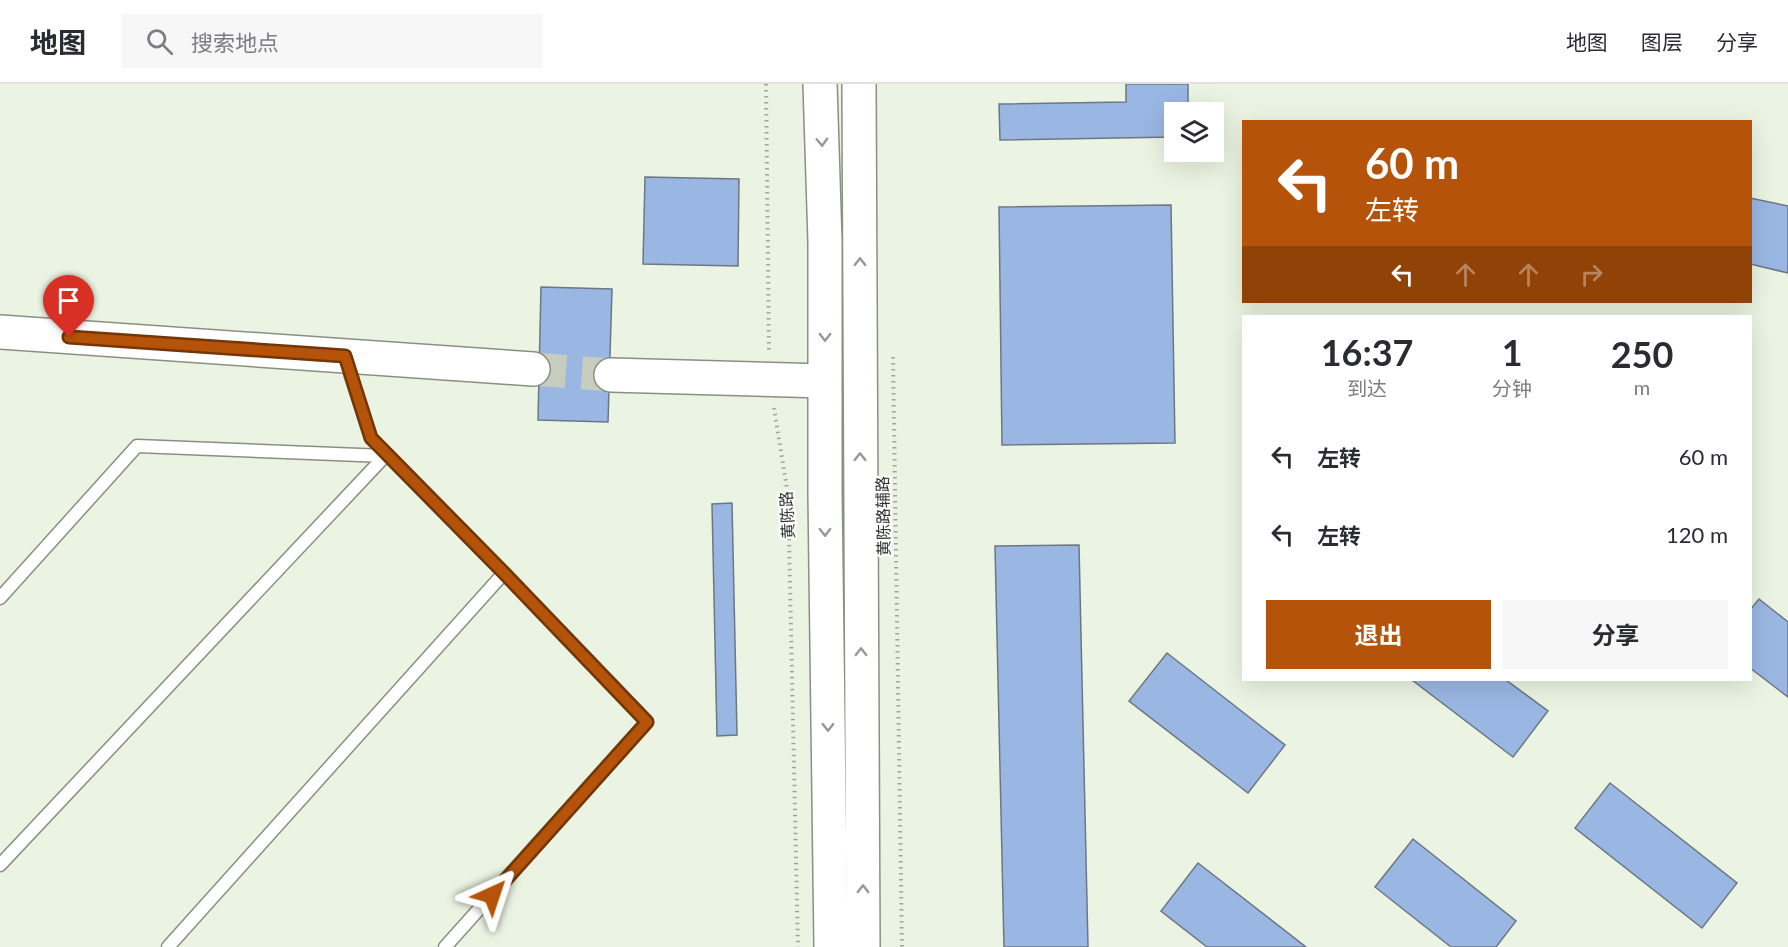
<!DOCTYPE html>
<html lang="zh">
<head>
<meta charset="utf-8">
<style>
  body { margin:0; font-family:Lato,"Noto Sans SC",sans-serif; background:#f7f7f7; color:#2b2b33; height:100vh; display:flex; flex-direction:column; font-size:22px; white-space:nowrap }
  * { box-sizing:border-box; margin:0 }
  p { font-size:20px; color:#7c7c81 }
  .icon { flex:none; width:33px; height:33px; fill:none; stroke:currentColor; stroke-width:2; stroke-linecap:round; stroke-linejoin:round }
  .map { position:relative; flex:1; overflow:hidden }
  .panel { position:absolute; left:1242px; top:231px; width:510px; height:366px; display:flex; flex-direction:column; background:#fff; border-radius:0px; box-shadow:0 6px 24px #0002 }
  .panel>* { flex:none }
  .guide { position:absolute; left:1242px; top:36px; width:510px; height:183px; border-radius:0px; box-shadow:0 6px 24px #0002; background:#b45309; color:#fff; overflow:hidden }
  .buttons { position:absolute; left:1164px; top:18px; display:grid; gap:12px }
  .buttons a { display:grid; place-items:center; width:60px; height:60px; border-radius:0px; background:#fff; box-shadow:0 6px 24px #0002; font-size:30px }
  .pin { position:absolute; display:grid; place-items:center; width:51px; height:51px; color:#fff; margin:-62px -26px; border-radius:50% 50% 50% 0; rotate:-45deg; box-shadow:0 0 6px #0007 }
  .pin .icon { rotate:45deg }
  .me { position:absolute; width:66px; margin:-33px; rotate:42deg; stroke-linejoin:round; filter:drop-shadow(0 0 4px #0008) }
  .turn { display:flex; align-items:center; gap:21px; height:126px; padding:0 24px; font-size:27px }
  .turn .icon { width:78px; height:78px; stroke-width:2.5 }
  .turn b { display:block; font-size:42px; line-height:51px }
  .lanes { display:flex; align-items:center; height:57px; padding:0 24px; background:#0003; justify-content:center; gap:30px; direction:ltr }
  .lanes .off { opacity:.35 }
  .eta { display:flex; justify-content:space-evenly; align-items:center; height:102px; text-align:center }
  .eta b { font-size:36px; font-weight:700; line-height:42px }
  .button { display:flex; gap:12px; margin-top:auto; padding:12px 24px }
  .button a { flex:1; height:69px; border-radius:0px; background:#b45309; color:#fff; font-size:24px; font-weight:700; line-height:69px; text-align:center }
  .button a+a { background:#f7f7f7; color:#2b2b33 }
  ul { padding:0; list-style:none }
  li { display:flex; align-items:center; gap:18px; height:78px; padding:0 24px }
  li div { flex:1 }
  li b { display:block; font-size:22px }
  li em { font-style:normal }
  header { display:flex; align-items:center; gap:36px; box-sizing:border-box; height:84px; padding:0 30px; background:#fff; border-bottom:2px solid #e1e1e2 }
  header strong { font-size:28px }
  nav { display:flex; gap:33px; margin-inline-start:auto; font-size:21px }
  .search { width:420px; height:54px; background:#f7f7f7; display:flex; align-items:center; gap:15px; box-sizing:border-box; padding:0 21px; border-radius:0px; color:#7c7c81; font-size:22px }
  .map>svg:first-child { display:block }
</style>
</head>
<body>
<header>
<strong>地图</strong>
<div class="search"><svg class="icon" aria-label="search" viewBox="0 0 24 24"><circle cx="10" cy="10" r="6"/><path d="M15 15l6 6"/></svg>搜索地点</div>
<nav><a>地图</a><a>图层</a><a>分享</a></nav>
</header>
<div class="map">
<svg width="1788" height="863" viewBox="0 0 1788 863">
  <rect width="100%" height="100%" fill="#ebf3e2"/>
  <!-- building -->
  <g fill="#9ab7e3" stroke="#6d7684" stroke-width="1.5">
    <path d="M1126 0H1188V28H1174V53L1000 56 999 20 1126 18Z"/>
    <path d="M645 93 739 95 738 182 643 180Z"/>
    <path d="M1750 114 1788 122V189L1750 180Z"/>
    <path d="M1171 121 1175 359 1002 361 999 123Z"/>
    <path d="M541 203 612 205 608 338 538 336Z"/>
    <path d="M732 419 737 651 717 652 712 420Z"/>
    <path d="M1079 461 1088 863H1004L995 462Z"/>
    <path d="M1759 515 1788 538V613L1750 584V526Z"/>
    <path d="M1167 569 1285 661 1248 709 1129 617Z"/>
    <path d="M1412 596H1506L1548 627 1513 673Z"/>
    <path d="M1610 699 1737 799 1702 844 1575 744Z"/>
    <path d="M1413 755 1516 837 1496 863H1451L1375 803Z"/>
    <path d="M1198 779 1306 863H1207L1161 827Z"/>
  </g>
  <g fill="none" stroke-linecap="round" stroke-linejoin="round">
    <!-- secondary-tunnel -->
    <path stroke="#c6cdbe" stroke-width="33" stroke-dasharray="33 16" stroke-linecap="butt" d="M533 285 611 291"/>
    <defs>
      <g id="lane">
        <path d="M345 273 371 354 504 489 647 638 445 863"/>
        <path d="M0 514 137 362 385 372"/>
        <path d="M0 781 385 372"/>
        <path d="M168 863 504 489"/>
      </g>
      <g id="secondary">
        <path d="M820 0 825 158V410L831 863"/>
        <path d="M859 0 863 863"/>
        <path d="M0 248 533 285"/>
        <path d="M611 291 824 297"/>
      </g>
    </defs>
    <!-- lane casing -->
    <use href="#lane" stroke="#8a9081" stroke-width="15"/>
    <!-- secondary casing -->
    <use href="#secondary" stroke="#8a9081" stroke-width="36"/>
    <!-- path -->
    <g stroke="#a0a699" stroke-width="4" stroke-dasharray="1.5 4.5" stroke-linecap="butt">
      <path d="M766 0 769 266"/>
      <path d="M893 273 902 863"/>
      <path d="M774 324 788 411 798 863"/>
    </g>
    <!-- lane -->
    <use href="#lane" stroke="#fff" stroke-width="12"/>
    <!-- secondary -->
    <use href="#secondary" stroke="#fff" stroke-width="33"/>
  </g>
  <!-- one-way arrows -->
  <defs><path id="oneway-chevron" d="M-2-3.5L2.5 0L-2 3.5" fill="none" stroke-width="1.6" stroke-linecap="round" stroke-linejoin="round" transform="scale(1.5)"/></defs>
  <g stroke="#989996">
    <use href="#oneway-chevron" transform="translate(822 58) rotate(88)"/>
    <use href="#oneway-chevron" transform="translate(860 178) rotate(-90)"/>
    <use href="#oneway-chevron" transform="translate(825 253) rotate(90)"/>
    <use href="#oneway-chevron" transform="translate(860 373) rotate(-90)"/>
    <use href="#oneway-chevron" transform="translate(825 448) rotate(89)"/>
    <use href="#oneway-chevron" transform="translate(861 568) rotate(-90)"/>
    <use href="#oneway-chevron" transform="translate(828 643) rotate(89)"/>
    <use href="#oneway-chevron" transform="translate(863 805) rotate(-90)"/>
  </g>
  <g fill="none" stroke-linecap="round" stroke-linejoin="round">
    <defs>
      <path id="route" d="M69 253 345 272 371 354 504 489 647 638 492 811"/>
    </defs>
    <!-- route casing -->
    <use href="#route" stroke="#753606" stroke-width="15"/>
    <!-- route -->
    <use href="#route" stroke="#b45309" stroke-width="10"/>
  </g>
  <g text-anchor="middle" stroke-width="4.5" stroke-linejoin="round" paint-order="stroke">
    <!-- street labels -->
    <g font-size="16" fill="#30332c" stroke="#fff">
      <text transform="translate(787 431) rotate(-93)" y="6">黄陈路</text>
      <text transform="translate(883 432) rotate(-91)" y="6">黄陈路辅路</text>
    </g>
  </g>
</svg>
<div class="buttons">
<a><svg class="icon" aria-label="layers" viewBox="0 0 24 24"><path d="M12 4l9 5-9 5-9-5zM3 14l9 5 9-5"/></svg></a>
</div>
<div class="pin" style="left:69px;top:253px;background:#d93025"><svg class="icon" aria-label="arrive" viewBox="0 0 24 24"><path d="M6 21V4h12l-3 4 3 4H6"/></svg></div>
<svg class="me" style="left:492px;top:811px" viewBox="-20 -20 40 40"><path d="M0-17L14 15 0 8-14 15z" fill="#b45309" stroke="#fff" stroke-width="4"/></svg>
<div class="guide">
<div class="turn"><svg class="icon" aria-label="left" viewBox="0 0 24 24"><path d="M17 20v-9H6M10 6l-5 5 5 5"/></svg><div><b>60 m</b>左转</div></div>
<div class="lanes"><svg class="icon" aria-label="left" viewBox="0 0 24 24"><path d="M17 20v-9H6M10 6l-5 5 5 5"/></svg><svg class="icon off" aria-label="ahead" viewBox="0 0 24 24"><path d="M12 20V5M6 11l6-6 6 6"/></svg><svg class="icon off" aria-label="ahead" viewBox="0 0 24 24"><path d="M12 20V5M6 11l6-6 6 6"/></svg><svg class="icon off" aria-label="right" viewBox="0 0 24 24"><path d="M7 20v-9h11M14 6l5 5-5 5"/></svg></div>
</div>
<section class="panel">
<div class="eta">
<div><b>16:37</b><p>到达</p></div>
<div><b>1</b><p>分钟</p></div>
<div><b>250</b><p>m</p></div>
</div>
<ul>
<li><svg class="icon" aria-label="left" viewBox="0 0 24 24"><path d="M17 20v-9H6M10 6l-5 5 5 5"/></svg><div><b>左转</b></div><em>60 m</em></li>
<li><svg class="icon" aria-label="left" viewBox="0 0 24 24"><path d="M17 20v-9H6M10 6l-5 5 5 5"/></svg><div><b>左转</b></div><em>120 m</em></li>
</ul>
<div class="button"><a>退出</a><a>分享</a></div>
</section>
</div>
</body>
</html>
